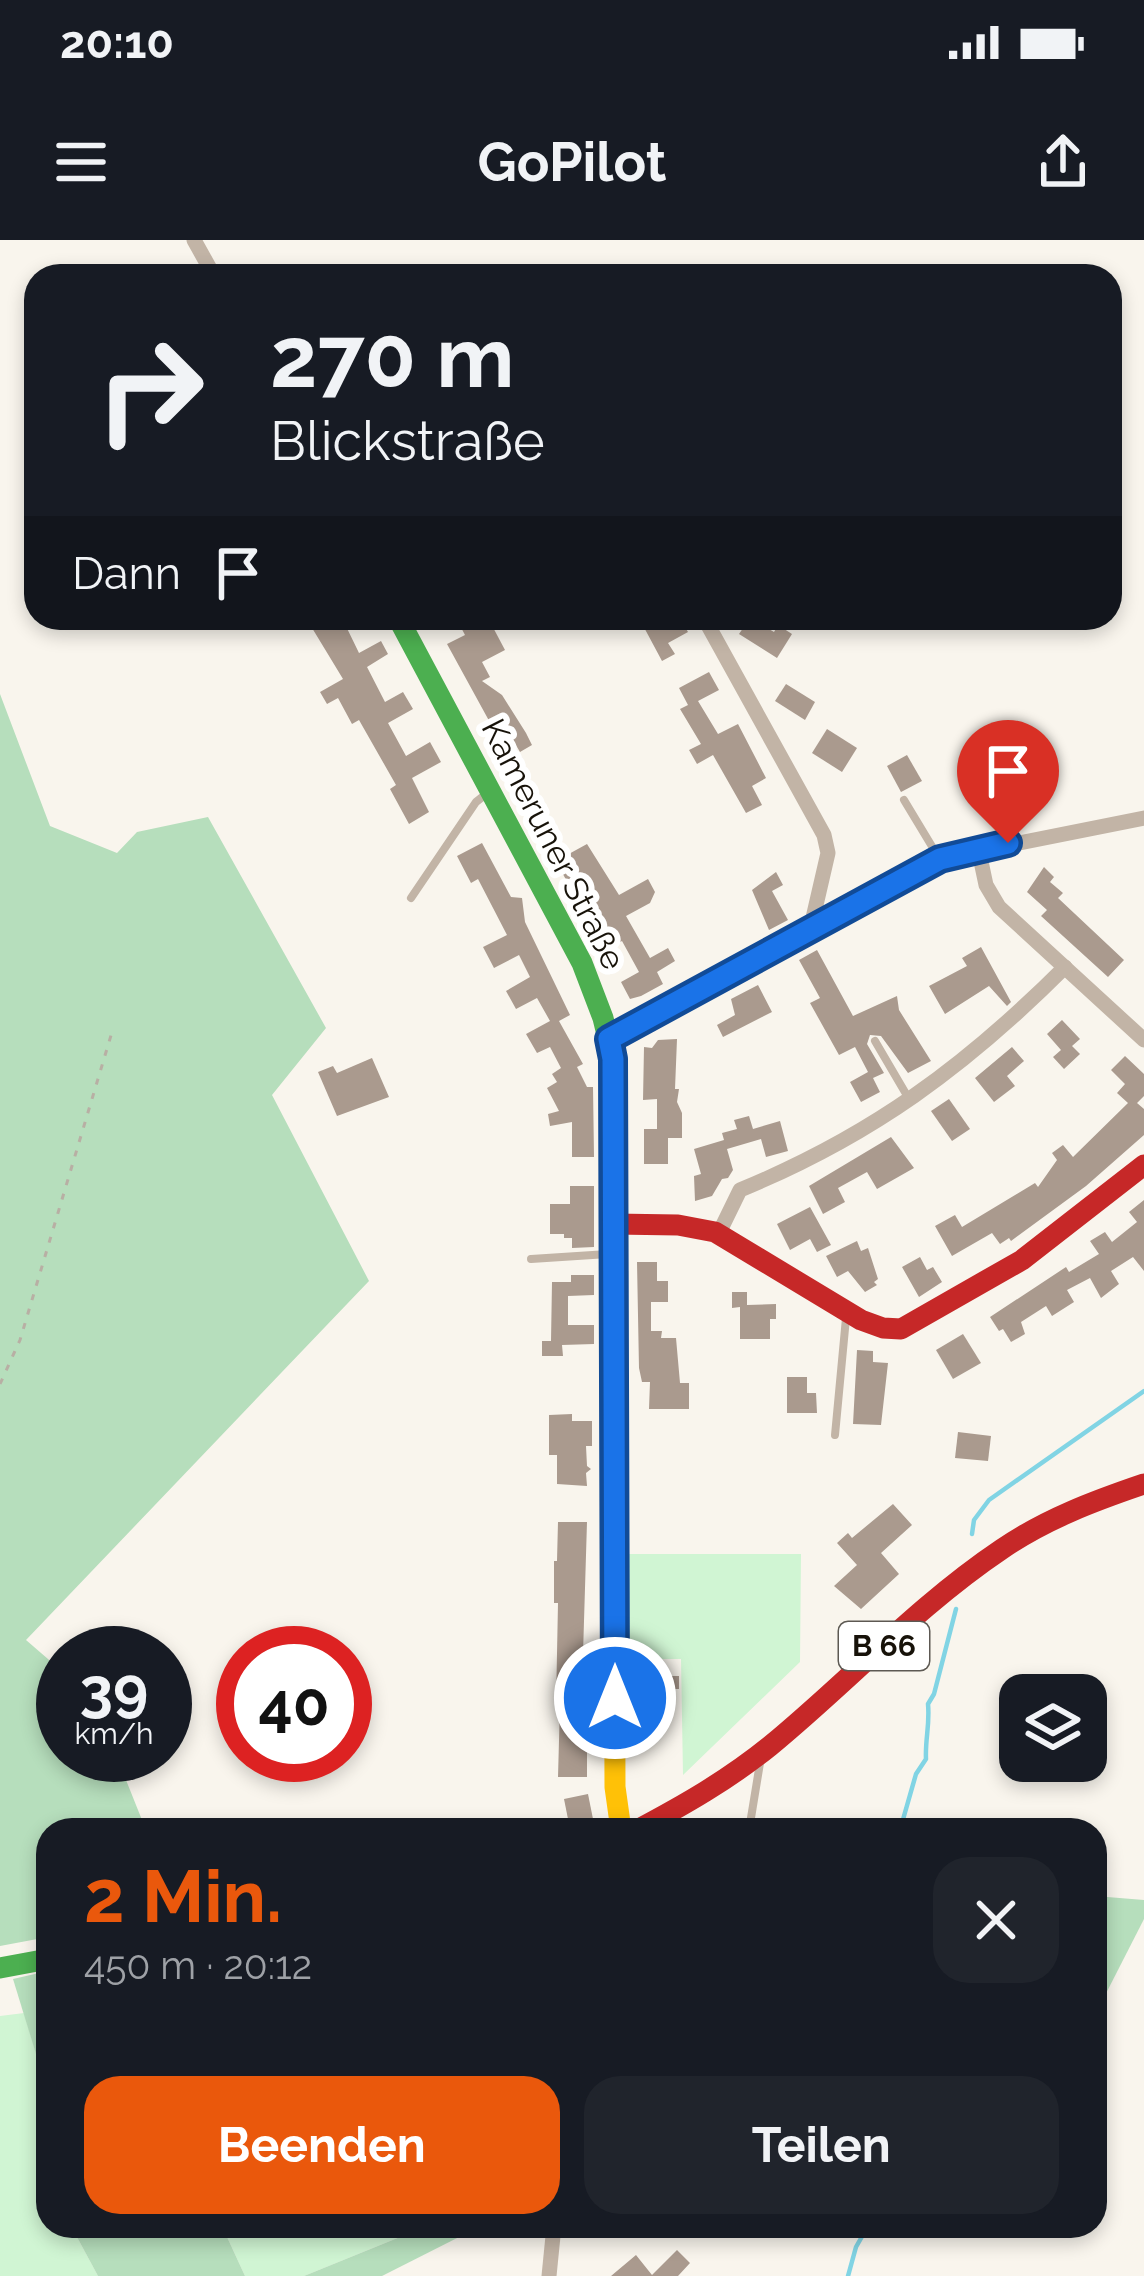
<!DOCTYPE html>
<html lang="de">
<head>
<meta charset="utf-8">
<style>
  body { margin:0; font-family:Raleway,sans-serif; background:#20242c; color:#f1f3f6; height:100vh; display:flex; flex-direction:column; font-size:45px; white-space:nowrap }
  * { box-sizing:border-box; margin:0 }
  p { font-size:39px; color:#9ea1a6 }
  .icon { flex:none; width:66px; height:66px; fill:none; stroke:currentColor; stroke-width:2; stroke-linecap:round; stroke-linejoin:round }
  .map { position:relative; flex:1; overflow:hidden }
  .panel { position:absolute; left:36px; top:1578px; width:1071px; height:420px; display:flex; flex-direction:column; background:#171b24; border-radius:36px; box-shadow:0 6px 18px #0003 }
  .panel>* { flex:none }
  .guide { position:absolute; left:24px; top:24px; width:1098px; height:366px; border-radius:36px; box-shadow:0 6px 18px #0003; background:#171b24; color:#f1f3f6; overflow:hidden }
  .tools { position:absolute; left:999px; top:1434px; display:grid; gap:24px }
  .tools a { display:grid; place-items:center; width:108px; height:108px; border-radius:24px; background:#171b24; box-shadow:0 6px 18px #0003; font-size:60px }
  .speed { position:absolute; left:36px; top:1386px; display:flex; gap:24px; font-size:60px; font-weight:700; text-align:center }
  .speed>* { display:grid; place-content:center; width:156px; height:156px; border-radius:50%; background:#171b24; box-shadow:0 6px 18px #0003; line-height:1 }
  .speed small { font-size:30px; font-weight:400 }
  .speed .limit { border:18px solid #d22; background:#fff; color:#111 }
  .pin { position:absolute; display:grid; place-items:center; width:102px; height:102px; color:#fff; margin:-123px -51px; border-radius:50% 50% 50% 0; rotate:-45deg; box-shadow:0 0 12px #0007 }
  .pin .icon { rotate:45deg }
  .me { position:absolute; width:132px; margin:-66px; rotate:0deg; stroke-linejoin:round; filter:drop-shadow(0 0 9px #0008) }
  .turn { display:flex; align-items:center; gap:42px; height:252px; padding:0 48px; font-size:54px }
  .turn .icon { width:156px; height:156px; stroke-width:2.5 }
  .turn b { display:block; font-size:84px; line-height:102px }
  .then { display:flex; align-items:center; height:114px; padding:0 48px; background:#0003; gap:24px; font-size:45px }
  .round { display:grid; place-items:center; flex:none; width:126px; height:126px; border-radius:36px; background:#20242c }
  .overview { display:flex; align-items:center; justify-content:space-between; height:204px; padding:0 48px }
  h1 { font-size:72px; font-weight:700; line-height:90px; color:#ea580c }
  .primary-button { display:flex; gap:24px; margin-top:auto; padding:24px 48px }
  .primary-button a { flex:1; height:138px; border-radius:36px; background:#ea580c; color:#fff; font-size:48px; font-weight:700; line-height:138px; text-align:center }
  .primary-button a+a { background:#20242c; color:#f1f3f6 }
  .status { display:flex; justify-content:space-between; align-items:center; height:84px; padding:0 60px; background:#171b24; direction:ltr }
  .status svg { height:33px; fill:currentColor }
  header { display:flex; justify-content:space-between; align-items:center; height:156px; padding:0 48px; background:#171b24; font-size:54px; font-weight:700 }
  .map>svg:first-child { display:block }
</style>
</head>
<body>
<div class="status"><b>20:10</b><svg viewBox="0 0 49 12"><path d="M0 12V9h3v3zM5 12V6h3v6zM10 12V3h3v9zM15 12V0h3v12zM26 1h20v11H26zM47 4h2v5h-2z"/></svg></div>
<header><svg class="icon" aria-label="menu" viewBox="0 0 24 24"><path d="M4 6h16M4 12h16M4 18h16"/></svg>GoPilot<svg class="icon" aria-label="share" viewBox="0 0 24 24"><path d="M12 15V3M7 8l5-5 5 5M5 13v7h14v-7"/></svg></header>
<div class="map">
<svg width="1144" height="2036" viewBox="0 0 1144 2036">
  <rect width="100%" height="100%" fill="#f9f5ed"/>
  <!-- green -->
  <g fill="#d0f5d3">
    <path d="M628 1314H801L800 1422 683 1535 681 1419H626Z"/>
    <path d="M24 1773 48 1853V1986H71L98 2036H0V1776Z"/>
    <path d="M222 1986H427L304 2036H245Z"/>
  </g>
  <!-- forest -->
  <g fill="#b6debc">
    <path d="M0 454 50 586 117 613 137 592 208 577 326 788 272 855 369 1041 26 1400 63 1432V1515H116L146 1590H48V1697L0 1706Z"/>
    <path d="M1095 1656 1144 1660V1679L1095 1775Z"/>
    <path d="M48 1731V1853L13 1739Z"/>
    <path d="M71 1986H222L245 2036H98Z"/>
    <path d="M427 1986H468L469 1992 382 2036H304Z"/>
  </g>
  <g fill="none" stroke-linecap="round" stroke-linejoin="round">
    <!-- stream -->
    <g stroke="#81d4e4" stroke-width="4.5">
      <path d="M972 1294 974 1280 989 1260 1144 1151"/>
      <path d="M900 1590 916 1534 926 1519C925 1499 930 1485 928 1464L934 1454 956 1369"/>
      <path d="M848 2036 856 2007 868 1986"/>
    </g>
  </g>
  <!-- building -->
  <g fill="#aa9a8e">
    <path d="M306 378H342L359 413 381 401 388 414 367 427 385 462 403 452 413 469 388 483 406 516 430 502 441 522 412 538 429 572 409 584 390 549 396 545 359 480 352 484 338 458 327 464 320 452 343 439Z"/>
    <path d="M456 378H488L505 410 482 422 490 437 482 441 502 455 526 493 532 505 520 512 513 500 496 509 487 492 493 488 447 404 465 395Z"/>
    <path d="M639 378H680L688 392 668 403 675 414 662 421Z"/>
    <path d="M750 378 774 392 778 385 792 394 777 418 739 394Z"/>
    <path d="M709 432 719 450 698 461 718 494 738 484 766 538 752 546 762 565 746 573 713 515 697 524 689 510 701 504 680 469 688 465 679 448Z"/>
    <path d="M786 444 815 462 805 480 775 461Z"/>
    <path d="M827 489 857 508 842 532 812 513Z"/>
    <path d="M907 515 922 541 901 552 887 526Z"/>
    <path d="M482 603 511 657 522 658 525 682 570 775 559 781 583 824 577 827 587 847H593L594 917H572V882L550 886 548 874 559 871 547 848 557 842 552 834 561 828 550 807 537 813 526 794 550 781 537 758 516 769 506 751 530 737 519 715 494 728 483 707 507 695 478 639 471 643 457 616Z"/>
    <path d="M587 604 619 655 648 639 655 652 650 663 626 676 650 718 668 708 675 721 657 732 663 744 641 756 630 759 621 742 639 732 622 701 604 711 556 621Z"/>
    <path d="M1044 627 1054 637 1050 642 1063 653 1058 658 1124 720 1108 737 1041 676 1047 670 1027 652Z"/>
    <path d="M776 632 783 645 772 651 788 680 769 690 752 650Z"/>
    <path d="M981 707 1011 762 1007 766 989 746 945 774 929 746 967 726 962 718Z"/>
    <path d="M817 710 853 776 897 756 899 770 931 821 908 833 881 796 870 795 867 804 884 833 873 838 880 852 861 862 850 842 868 832 855 807 839 815 810 763 820 758 799 720Z"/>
    <path d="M758 745 772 772 723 797 717 785 735 775 731 759Z"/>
    <path d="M1062 780 1080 799 1072 806 1080 814 1064 829 1053 817 1061 810 1047 794Z"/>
    <path d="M677 799 675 849H679L677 862 682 873V898H668V924H644V889H657V859L643 860 644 807 652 808 658 800Z"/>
    <path d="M1012 807 1024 821 1007 836 1015 846 994 862 975 838Z"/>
    <path d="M1125 816 1144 834V856L1137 863 1144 869V895L1086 946 1011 1001 1009 998 1000 1004 992 993 952 1016 935 986 955 975 962 987 1035 943 1038 947 1057 920 1052 913 1063 905 1073 917 1128 863 1117 853 1125 844 1111 830Z"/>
    <path d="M372 818 389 857 337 876 318 832 333 826 337 833Z"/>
    <path d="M949 859 970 889 952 901 931 871Z"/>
    <path d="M749 876 753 889 780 881 788 911 766 917 761 899 727 909 733 930 728 938 722 939 712 956 695 961 694 936 701 934 694 909 724 900 722 893 737 889 734 880Z"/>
    <path d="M891 897 914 928 877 949 867 932 838 948 845 962 823 974 809 946Z"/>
    <path d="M570 946H594V1007L572 1008V998H564V994H550V964H570Z"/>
    <path d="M1144 960V1031L1133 1017 1111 1031 1119 1044 1101 1058 1090 1038 1067 1050 1074 1062 1052 1076 1046 1066 1021 1082 1025 1094 1011 1102 1003 1089 999 1091 990 1077 1066 1027 1069 1032 1099 1014 1090 1001 1105 992 1112 1002 1137 982 1129 972Z"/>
    <path d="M810 967 831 1005 817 1012 810 999 790 1010 777 984Z"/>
    <path d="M857 1001 861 1011 868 1008 878 1039 874 1042 877 1045 865 1052 848 1031 837 1037 826 1016Z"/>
    <path d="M920 1017 927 1030 933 1027 942 1042 919 1057 902 1027Z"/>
    <path d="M637 1022H657V1041H668V1062H651V1091H662L661 1098H676L680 1143H689V1169H649L650 1142H642L639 1128Z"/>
    <path d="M571 1035H594V1055L568 1056V1085H594V1104L562 1105 563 1116H542V1101H551L552 1042H571Z"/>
    <path d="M732 1052H747V1065L776 1064V1079H770V1099H740V1067L732 1068Z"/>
    <path d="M963 1094 981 1123 953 1139 936 1110Z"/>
    <path d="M857 1110 873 1111V1122L888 1123 881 1185 853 1184Z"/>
    <path d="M787 1137H807V1153H816L817 1173H787Z"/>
    <path d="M572 1174V1181H592V1206H586L587 1226 591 1229 586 1233 587 1246 557 1244V1215H549V1175Z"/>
    <path d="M958 1192 991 1196 988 1221 955 1218Z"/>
    <path d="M893 1264 912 1285 881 1313 899 1334 861 1369 834 1346 857 1325 837 1303 848 1293 852 1298Z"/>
    <path d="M558 1282H587L582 1447H597V1464H592V1500H587V1537H558L560 1464H556L558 1363H554V1321H557Z"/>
    <path d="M650 1436H679V1449H670V1465H650Z"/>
    <path d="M588 1554 594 1584 570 1589 564 1559Z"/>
    <path d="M677 2010 690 2023 678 2036H611L636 2015 652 2035Z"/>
  </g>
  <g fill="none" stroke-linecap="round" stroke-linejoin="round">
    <!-- path -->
    <path stroke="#b8afa4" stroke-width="3" stroke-dasharray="6 9" stroke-linecap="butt" d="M0 1144 20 1100 112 792"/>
    <!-- lane -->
    <g stroke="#c2b4a6" stroke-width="8">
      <path d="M904 560 939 618"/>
      <path d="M411 658 476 562 490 551"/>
      <path d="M875 801 909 859"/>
      <path d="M531 1019 608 1014"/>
      <path d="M835 1195 846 1078"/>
      <path d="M749 1590 760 1523"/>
    </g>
    <!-- street -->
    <g stroke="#c2b4a6" stroke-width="15">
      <path d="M194 0 214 36"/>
      <path d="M704 378 824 595 828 613 810 691"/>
      <path d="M979 612 986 645 999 667 1144 800"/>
      <path d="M609 798 939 619 1144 578"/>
      <path d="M719 993 740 950C871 896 965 827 1065 727"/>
      <path d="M549 2036 554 1986"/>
    </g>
    <!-- fast -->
    <g stroke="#4caf50" stroke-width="21">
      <path d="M398 378 582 723 603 778 613 819 614 1239"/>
      <path d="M0 1728 48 1719"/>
    </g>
    <!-- slow -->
    <path stroke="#ffc107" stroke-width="21" d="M614 1239 615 1547 621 1590"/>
    <!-- jam -->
    <g stroke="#c62828" stroke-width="21">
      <path d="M614 984 678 985 715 992 861 1080 883 1088 901 1089 1022 1020 1144 925"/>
      <path d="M637 1590C684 1565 728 1540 770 1506 848 1442 917 1366 1002 1309 1046 1279 1094 1261 1144 1244"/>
    </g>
  </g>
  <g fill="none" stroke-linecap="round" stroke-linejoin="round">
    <defs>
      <path id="route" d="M615 1458 613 819 609 799 940 619 1008 603"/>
    </defs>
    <!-- route casing -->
    <use href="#route" stroke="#114b97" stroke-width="30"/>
    <!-- route -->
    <use href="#route" stroke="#1a73e8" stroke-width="21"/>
  </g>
  <g text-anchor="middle" stroke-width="12" stroke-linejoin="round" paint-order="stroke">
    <!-- shield labels -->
    <rect fill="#fff" stroke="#5d5953" stroke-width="3" x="839" y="1382" width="90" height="48" rx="9"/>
    <g font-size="30" font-weight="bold" fill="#171209">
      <text x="884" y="1416">B 66</text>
    </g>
    <!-- street labels -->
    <g font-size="33" fill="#171209" stroke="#fff">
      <text transform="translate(554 604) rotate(63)" y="12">Kameruner Straße</text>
    </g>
  </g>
</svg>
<div class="tools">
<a><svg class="icon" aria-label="layers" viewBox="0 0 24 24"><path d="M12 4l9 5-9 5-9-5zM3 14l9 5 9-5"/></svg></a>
</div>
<div class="speed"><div>39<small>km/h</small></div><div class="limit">40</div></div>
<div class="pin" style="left:1008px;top:603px;background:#d93025"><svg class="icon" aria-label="arrive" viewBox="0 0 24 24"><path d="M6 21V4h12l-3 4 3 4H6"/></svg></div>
<svg class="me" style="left:615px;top:1458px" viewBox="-20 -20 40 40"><circle r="17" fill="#1a73e8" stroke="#fff" stroke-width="3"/><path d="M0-11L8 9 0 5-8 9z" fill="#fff"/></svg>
<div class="guide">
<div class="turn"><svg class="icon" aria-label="right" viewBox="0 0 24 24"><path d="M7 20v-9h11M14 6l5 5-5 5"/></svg><div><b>270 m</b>Blickstraße</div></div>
<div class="then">Dann<svg class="icon" aria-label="arrive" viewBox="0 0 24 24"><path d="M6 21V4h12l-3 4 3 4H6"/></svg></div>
</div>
<section class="panel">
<div class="overview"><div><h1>2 Min.</h1><p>450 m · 20:12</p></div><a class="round"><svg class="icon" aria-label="close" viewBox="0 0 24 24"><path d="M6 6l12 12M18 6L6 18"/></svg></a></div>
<div class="primary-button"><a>Beenden</a><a>Teilen</a></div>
</section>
</div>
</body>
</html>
